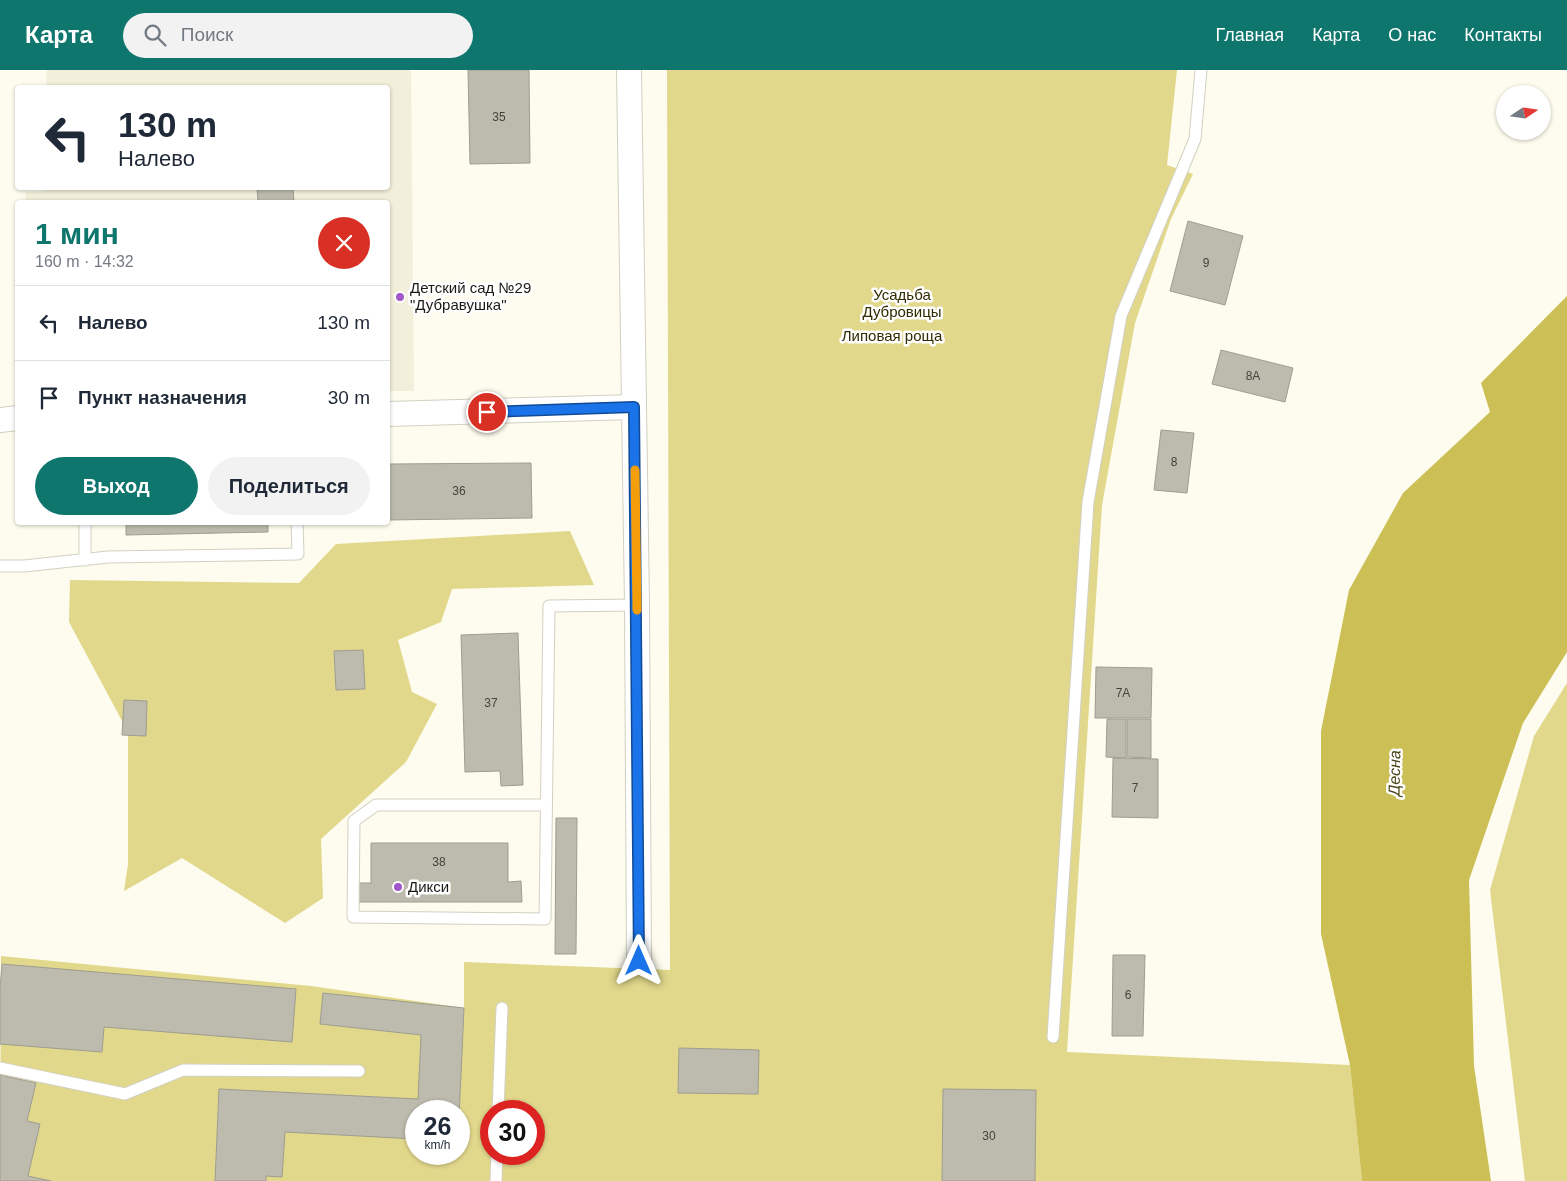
<!DOCTYPE html>
<html lang="ru">
<head>
<meta charset="utf-8">
<style>
  body { margin:0; font-family:Arial,sans-serif; background:#f2f2f3; color:#1f2937; height:100vh; display:flex; flex-direction:column; font-size:19px; white-space:nowrap }
  * { box-sizing:border-box; margin:0 }
  p { font-size:16px; color:#747a83 }
  .icon { flex:none; width:28px; height:28px; fill:none; stroke:currentColor; stroke-width:2; stroke-linecap:round; stroke-linejoin:round }
  .map { position:relative; flex:1; overflow:hidden }
  .sheet { position:absolute; left:15px; top:130px; width:375px; height:325px; display:flex; flex-direction:column; background:#fff; border-radius:5px; box-shadow:0 1px 4px #0004 }
  .sheet>* { flex:none }
  .guide { position:absolute; left:15px; top:15px; width:375px; height:105px; border-radius:5px; box-shadow:0 1px 4px #0004; background:#fff; color:#1f2937; overflow:hidden }
  .needle { width:32px; rotate:77deg }
  .fabs { position:absolute; left:1496px; top:15px; display:grid; gap:10px }
  .fabs a { display:grid; place-items:center; width:55px; height:55px; border-radius:50%; background:#fff; box-shadow:0 1px 4px #0004; font-size:25px }
  .speed { position:absolute; left:405px; top:1030px; display:flex; gap:10px; font-size:25px; font-weight:700; text-align:center }
  .speed>* { display:grid; place-content:center; width:65px; height:65px; border-radius:50%; background:#fff; box-shadow:0 1px 4px #0004; line-height:1 }
  .speed small { font-size:12px; font-weight:400 }
  .speed .limit { border:8px solid #d22; background:#fff; color:#111 }
  .pin { position:absolute; display:grid; place-items:center; width:42px; height:42px; color:#fff; margin:-21px; border:2px solid #fff; border-radius:50%; box-shadow:0 1px 5px #0007 }
  .me { position:absolute; width:55px; margin:-28px; rotate:0deg; stroke-linejoin:round; filter:drop-shadow(0 0 4px #0008) }
  .turn { display:flex; align-items:center; gap:18px; height:105px; padding:0 20px; font-size:22px }
  .turn .icon { width:65px; height:65px; stroke-width:2.5 }
  .turn b { display:block; font-size:35px; line-height:42px }
  .round { display:grid; place-items:center; flex:none; width:52px; height:52px; border-radius:26px; background:#f2f2f3 }
  .head { display:flex; align-items:center; justify-content:space-between; height:85px; padding:0 20px }
  h1 { font-size:30px; font-weight:800; line-height:38px; color:#0f766e }
  .cta { display:flex; gap:10px; margin-top:auto; padding:10px 20px }
  .cta a { flex:1; height:58px; border-radius:30px; background:#0f766e; color:#fff; font-size:20px; font-weight:800; line-height:58px; text-align:center }
  .cta a+a { background:#f2f2f3; color:#1f2937 }
  ul { padding:0; list-style:none }
  li { display:flex; align-items:center; gap:15px; height:75px; padding:0 20px; border-top:1px solid #e0e1e3 }
  li div { flex:1 }
  li b { display:block; font-size:19px }
  li em { font-style:normal }
  header { display:flex; align-items:center; gap:30px; box-sizing:border-box; height:70px; padding:0 25px; background:#0f766e; color:#fff }
  header strong { font-size:24px }
  nav { display:flex; gap:28px; margin-inline-start:auto; font-size:18px }
  .search { width:350px; height:45px; background:#f2f2f3; display:flex; align-items:center; gap:12px; box-sizing:border-box; padding:0 18px; border-radius:28px; color:#747a83; font-size:19px }
  .map>svg:first-child { display:block }
</style>
</head>
<body>
<header>
<strong>Карта</strong>
<div class="search"><svg class="icon" aria-label="search" viewBox="0 0 24 24"><circle cx="10" cy="10" r="6"/><path d="M15 15l6 6"/></svg>Поиск</div>
<nav><a>Главная</a><a>Карта</a><a>О нас</a><a>Контакты</a></nav>
</header>
<div class="map">
<svg width="1567" height="1111" viewBox="0 0 1567 1111">
  <rect width="100%" height="100%" fill="#fdfcee"/>
  <!-- built -->
  <path fill="#f2efda" d="M47 0H411L414 321H388V132H25L26 122 45 121V118H388V18L46 17Z"/>
  <!-- green -->
  <g fill="#e1d88c" fill-rule="evenodd">
    <path d="M667 0H1177L1167 95 1193 104 1171 149 1135 253 1102 435 1067 982 1350 995 1362 1111H0L1 886 311 916 464 938V892L670 900ZM416 1041H459V1084H416ZM491 1041H534V1084H491Z"/>
    <path d="M570 461 594 515 452 519 441 552 398 570 412 622 437 634 406 692 321 769 323 828 285 853 182 788 124 821 128 794V662L69 552 70 510 299 513 336 474Z"/>
    <path d="M1567 613V1111H1525L1490 820 1534 666Z"/>
  </g>
  <!-- water -->
  <path fill="#ccbf55" d="M1567 226V582L1523 653 1469 810 1474 996 1491 1111H1362L1350 995 1321 864V661L1349 520 1403 423 1490 342 1481 313Z"/>
  <!-- building -->
  <g fill="#bcbbad" stroke="#9e9d90">
    <path d="M468 0H529L530 93 470 94Z"/>
    <path d="M257 118H293L294 132H258Z"/>
    <path d="M1188 151 1243 166 1225 235 1170 221Z"/>
    <path d="M1221 280 1293 298 1285 332 1212 314Z"/>
    <path d="M1161 360 1194 363 1187 423 1154 420Z"/>
    <path d="M531 393 532 448 388 450V394Z"/>
    <path d="M126 452H268V462L126 465Z"/>
    <path d="M518 563 523 715 501 716 500 701 465 702 461 565Z"/>
    <path d="M363 580 365 619 336 620 334 581Z"/>
    <path d="M1096 597 1152 598 1151 648H1095Z"/>
    <path d="M124 630 147 631 146 666 122 665Z"/>
    <path d="M1107 649H1126V688L1106 687Z"/>
    <path d="M1127 649H1151V688L1127 687Z"/>
    <path d="M1113 688 1158 689V748L1112 747Z"/>
    <path d="M556 748H577L576 884H555Z"/>
    <path d="M371 773H508V812L521 811 522 832H357V813H371Z"/>
    <path d="M1113 885H1145L1143 966H1112Z"/>
    <path d="M2 894 296 919 292 972 104 957 102 982 0 974V918Z"/>
    <path d="M323 923 464 938 459 1048V1041H416V1069L285 1062 282 1107 266 1106V1111H215L219 1019 418 1029 421 965 320 954Z"/>
    <path d="M679 978 759 980 758 1024 678 1023Z"/>
    <path d="M0 1005 36 1013 27 1051 40 1054 28 1106 51 1111H0Z"/>
    <path d="M943 1019 1036 1020 1035 1111H942Z"/>
  </g>
  <g fill="none" stroke-linecap="round" stroke-linejoin="round">
    <defs>
      <g id="service">
        <path d="M85 452V490"/>
        <path d="M0 496H24L108 487 298 484 297 452"/>
        <path d="M546 735H376L354 751 353 847 545 849 549 536 637 535"/>
        <path d="M1053 967 1088 432 1121 246 1195 69 1201 0"/>
        <path d="M0 998 125 1024 183 1000 359 1001"/>
        <path d="M498 1041 502 938"/>
        <path d="M496 1111 497 1084"/>
      </g>
      <g id="minor">
        <path d="M629 0 637 535 639 891"/>
        <path d="M388 344 634 337"/>
        <path d="M0 350 18 348"/>
      </g>
    </defs>
    <!-- service casing -->
    <use href="#service" stroke="#d2d0c2" stroke-width="13"/>
    <!-- minor casing -->
    <use href="#minor" stroke="#d2d0c2" stroke-width="26"/>
    <!-- service -->
    <use href="#service" stroke="#fff" stroke-width="11"/>
    <!-- minor -->
    <use href="#minor" stroke="#fff" stroke-width="24"/>
  </g>
  <g fill="none" stroke-linecap="round" stroke-linejoin="round">
    <defs>
      <path id="route" d="M487 342 634 337 639 891"/>
    </defs>
    <!-- route casing -->
    <use href="#route" stroke="#114b97" stroke-width="12"/>
    <!-- route -->
    <use href="#route" stroke="#1a73e8" stroke-width="9"/>
    <!-- slow -->
    <path stroke="#f59e0b" stroke-width="9" d="M635 400 637 540"/>
  </g>
  <!-- markers -->
  <g fill="#a156c9" stroke="#fff" stroke-width="2">
    <circle cx="400" cy="227" r="5"/>
    <circle cx="398" cy="817" r="5"/>
  </g>
  <g text-anchor="middle" stroke-width="5" stroke-linejoin="round" paint-order="stroke">
    <!-- number labels -->
    <g font-size="12" fill="#43433c">
      <text x="499" y="51">35</text>
      <text x="1206" y="197">9</text>
      <text x="1253" y="310">8А</text>
      <text x="1174" y="396">8</text>
      <text x="459" y="425">36</text>
      <text x="1123" y="627">7А</text>
      <text x="491" y="637">37</text>
      <text x="1135" y="722">7</text>
      <text x="439" y="796">38</text>
      <text x="1128" y="929">6</text>
      <text x="989" y="1070">30</text>
    </g>
    <!-- poi labels -->
    <g font-size="15" fill="#1b1b16" stroke="#fff" text-anchor="start">
      <text x="410" y="223">Детский сад №29<tspan x="410" dy="17">"Дубравушка"</tspan></text>
      <text x="408" y="822">Дикси</text>
    </g>
    <!-- park labels -->
    <g font-size="15" fill="#302b00" stroke="#fff">
      <text x="902" y="230">Усадьба<tspan x="902" dy="17">Дубровицы</tspan></text>
      <text x="892" y="271">Липовая роща</text>
    </g>
    <!-- water labels -->
    <g font-size="16" font-style="italic" fill="#4c471b" stroke="#fff">
      <text transform="translate(1394 703) rotate(-89)" y="6">Десна</text>
    </g>
  </g>
</svg>
<div class="fabs">
<a><svg class="needle" viewBox="-14 -14 28 28"><path d="M0-13l5 13h-10z" fill="#e53935"/><path d="M0 13l5-13h-10z" fill="#747a83"/></svg></a>
</div>
<div class="speed"><div>26<small>km/h</small></div><div class="limit">30</div></div>
<div class="pin" style="left:487px;top:342px;background:#d93025"><svg class="icon" aria-label="arrive" viewBox="0 0 24 24"><path d="M6 21V4h12l-3 4 3 4H6"/></svg></div>
<svg class="me" style="left:639px;top:891px" viewBox="-20 -20 40 40"><path d="M0-17L14 15 0 8-14 15z" fill="#1a73e8" stroke="#fff" stroke-width="4"/></svg>
<div class="guide">
<div class="turn"><svg class="icon" aria-label="left" viewBox="0 0 24 24"><path d="M17 20v-9H6M10 6l-5 5 5 5"/></svg><div><b>130 m</b>Налево</div></div>
</div>
<section class="sheet">
<div class="head"><div><h1>1 мин</h1><p>160 m · 14:32</p></div><a class="round" style="background:#d93025;color:#fff"><svg class="icon" aria-label="close" viewBox="0 0 24 24"><path d="M6 6l12 12M18 6L6 18"/></svg></a></div>
<ul>
<li><svg class="icon" aria-label="left" viewBox="0 0 24 24"><path d="M17 20v-9H6M10 6l-5 5 5 5"/></svg><div><b>Налево</b></div><em>130 m</em></li>
<li><svg class="icon" aria-label="arrive" viewBox="0 0 24 24"><path d="M6 21V4h12l-3 4 3 4H6"/></svg><div><b>Пункт назначения</b></div><em>30 m</em></li>
</ul>
<div class="cta"><a>Выход</a><a>Поделиться</a></div>
</section>
</div>
</body>
</html>
